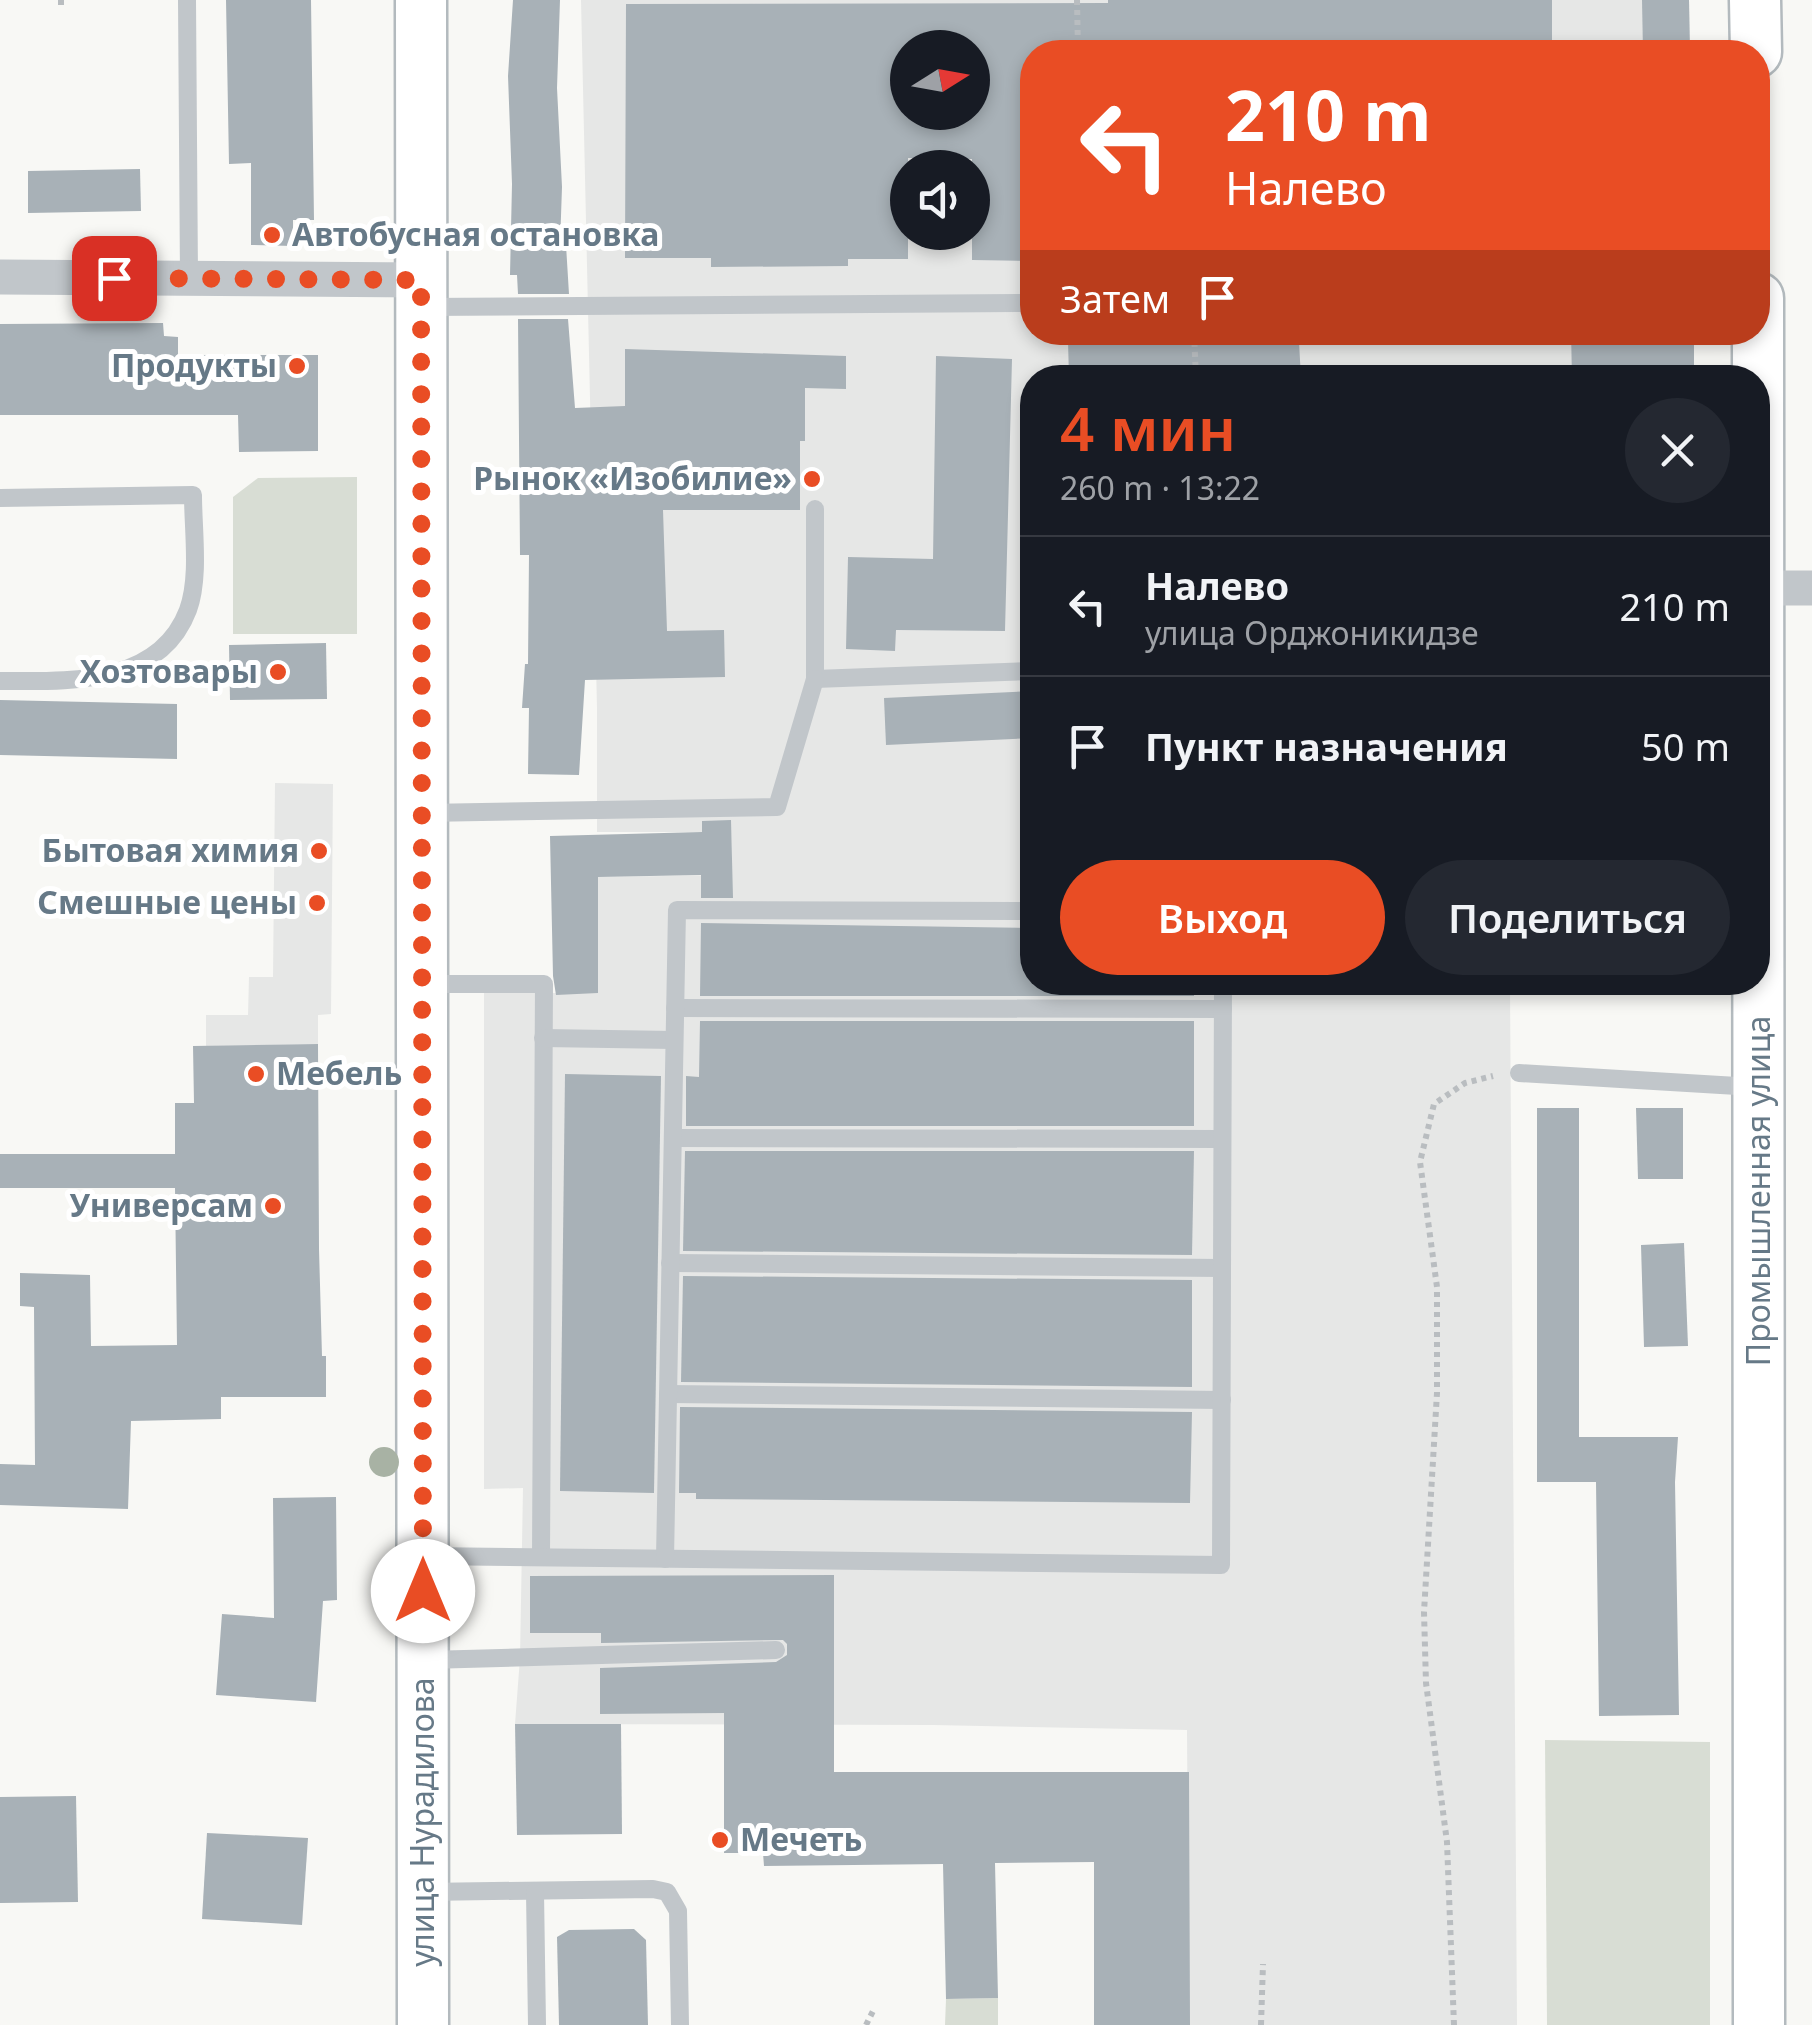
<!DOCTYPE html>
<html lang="ru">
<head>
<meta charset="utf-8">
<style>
  body { margin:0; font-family:"Noto Sans",sans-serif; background:#242831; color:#f1f3f6; height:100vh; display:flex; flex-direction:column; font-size:38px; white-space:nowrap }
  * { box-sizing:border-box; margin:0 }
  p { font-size:32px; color:#9ea1a6 }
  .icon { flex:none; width:55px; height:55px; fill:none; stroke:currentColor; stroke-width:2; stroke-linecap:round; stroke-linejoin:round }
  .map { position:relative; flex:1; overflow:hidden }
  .sheet { position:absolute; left:1020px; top:365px; width:750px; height:630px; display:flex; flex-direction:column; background:#171b24; border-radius:40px; box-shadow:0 5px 15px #0003 }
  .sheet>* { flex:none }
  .hud { position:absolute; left:1020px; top:40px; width:750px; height:305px; border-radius:40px; box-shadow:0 5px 15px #0003; background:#e94d24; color:#fff; overflow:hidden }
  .needle { width:65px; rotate:79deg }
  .buttons { position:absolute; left:890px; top:30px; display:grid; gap:20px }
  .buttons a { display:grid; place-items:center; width:100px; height:100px; border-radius:50%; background:#171b24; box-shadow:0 5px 15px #0003; font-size:50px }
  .pin { position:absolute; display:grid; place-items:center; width:85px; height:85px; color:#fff; margin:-42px; border-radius:20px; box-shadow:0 5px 15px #0006 }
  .me { position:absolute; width:110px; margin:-55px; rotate:0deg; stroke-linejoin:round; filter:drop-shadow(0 0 8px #0008) }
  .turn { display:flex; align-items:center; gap:35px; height:210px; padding:0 40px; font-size:45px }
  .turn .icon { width:130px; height:130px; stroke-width:2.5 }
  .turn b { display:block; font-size:70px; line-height:85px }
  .then { display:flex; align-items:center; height:95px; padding:0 40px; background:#0003; gap:20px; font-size:38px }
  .round { display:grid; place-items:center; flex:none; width:105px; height:105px; border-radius:52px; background:#242831 }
  .head { display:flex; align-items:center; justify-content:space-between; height:170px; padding:0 40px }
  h1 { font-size:60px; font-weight:600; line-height:75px; color:#e94d24 }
  .action { display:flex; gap:20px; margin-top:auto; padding:20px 40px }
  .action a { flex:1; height:115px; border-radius:60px; background:#e94d24; color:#fff; font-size:40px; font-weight:600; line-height:115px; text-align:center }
  .action a+a { background:#242831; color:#f1f3f6 }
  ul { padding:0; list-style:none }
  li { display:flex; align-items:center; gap:30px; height:140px; padding:0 40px; border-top:2px solid #363941 }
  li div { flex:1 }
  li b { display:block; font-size:38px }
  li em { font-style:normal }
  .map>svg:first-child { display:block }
</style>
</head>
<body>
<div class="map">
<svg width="1812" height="2025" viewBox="0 0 1812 2025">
  <rect width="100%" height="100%" fill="#f8f8f5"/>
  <!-- built -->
  <g fill="#e6e7e6" fill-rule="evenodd">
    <path d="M581 0H1689L1690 52H1032V332L1693 333 1694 377 1032 378V982H1313L1314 990 1510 989 1517 2025H1189L1187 1730 933 1725 515 1724 520 1658 523 1488 484 1489V993H598V877L732 875 731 832H597V708ZM908 48H972V112H908ZM908 168H972V232H908Z"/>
    <path d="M275 783 333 784 331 1014 318 1015V1044L206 1046V1015H248L249 977H273Z"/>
  </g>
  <!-- green -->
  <g fill="#d8ddd4">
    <path d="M357 477V634H233V497L258 478Z"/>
    <path d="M1545 1740 1710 1742V2025H1547Z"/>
    <path d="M998 1998V2025H945L946 1999Z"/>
  </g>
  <!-- building -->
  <g fill="#a8b1b7" fill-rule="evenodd">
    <path d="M226 0H311L314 220H293V246L251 245V163L229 164Z"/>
    <path d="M513 0H560L557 88 562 187 560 245H566L569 294H518L517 275H510L512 184 508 76Z"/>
    <path d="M1108 0H1552V52H1032V261L972 260V159L908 158V259H848V266L711 267V258H625L626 4 1108 3ZM908 48H972V112H908Z"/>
    <path d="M1642 0H1689L1690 52H1643Z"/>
    <path d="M140 169 141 211 28 213V171Z"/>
    <path d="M518 319H568L575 408 625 406V349L846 356V389L805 388V441H800V510H663L667 631 724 630 725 677 585 680 579 775 528 774 529 708H522L525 664H528L529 555H520Z"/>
    <path d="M163 323 164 336 178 337V355H318V451L239 452 238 415H0V324Z"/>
    <path d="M1571 332H1694V378H1572Z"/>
    <path d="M1187 339V342H1299L1301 378H1069L1068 341Z"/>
    <path d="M936 356 1012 359 1005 631 896 630 895 651 846 649 848 557 933 559Z"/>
    <path d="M326 643 327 699 230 700 229 645Z"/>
    <path d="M1032 691V738L886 745 884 698Z"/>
    <path d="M0 700 177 704V759L0 755Z"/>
    <path d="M731 820 733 898H701V875L598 877V993L556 995 553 976 550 836 702 832V821Z"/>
    <path d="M701 923 1032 928V982H1194V996H700Z"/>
    <path d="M700 1021H1194V1126H686V1076L699 1077Z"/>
    <path d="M318 1044 319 1249 322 1356H326V1397H221V1419L131 1421 128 1509 0 1505V1464L35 1465 34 1307 20 1306V1273L90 1275 91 1346 177 1345 175 1188H0V1154H175V1103H194L193 1046Z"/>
    <path d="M565 1074 661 1076 654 1493 560 1491Z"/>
    <path d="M1537 1108H1579V1437H1678L1675 1482 1679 1715 1599 1716 1596 1482H1537Z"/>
    <path d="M1636 1108H1683V1179H1638Z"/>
    <path d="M685 1151H1194L1192 1255 683 1251Z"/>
    <path d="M1684 1243 1688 1346 1644 1347 1641 1245Z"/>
    <path d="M683 1276 1192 1280V1387L681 1382Z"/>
    <path d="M680 1407 1192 1412 1190 1503 696 1499V1493H679Z"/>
    <path d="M336 1497 337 1600 323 1601 316 1702 216 1695 222 1614 274 1618 273 1498Z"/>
    <path d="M834 1575V1772H1189L1190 2025H1094V1862L995 1863 998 1998 946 1999 943 1864 764 1866 763 1853H724V1713L600 1714V1668L776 1662 787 1655V1644L783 1640 601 1643V1633H530V1576Z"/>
    <path d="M515 1724H621L622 1834 517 1835Z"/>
    <path d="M76 1796 78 1902 0 1903V1797Z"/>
    <path d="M207 1833 308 1838 302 1925 202 1919Z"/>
    <path d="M634 1929 646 1940 648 2025H559L557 1937 569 1930Z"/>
  </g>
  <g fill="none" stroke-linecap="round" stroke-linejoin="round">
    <defs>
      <g id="secondary">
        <path d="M421 0 423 2025"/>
        <path d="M1755 0 1756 52"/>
        <path d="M1758 298 1759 2025"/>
      </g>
    </defs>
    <!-- secondary casing -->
    <use href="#secondary" stroke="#b3babe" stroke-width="55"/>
    <!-- path -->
    <g stroke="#b9bdc0" stroke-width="6" stroke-dasharray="5 5" stroke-linecap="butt">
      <path d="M1077 0 1078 52"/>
      <path d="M61 5V0"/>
      <path d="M1194 332 1196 378"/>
      <path d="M866 2025 873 2011"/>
      <path d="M1261 2025 1263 1964"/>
      <path d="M1454 2025 1447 1842 1426 1683 1424 1612 1437 1393V1287L1420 1162 1434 1104 1465 1083 1493 1076"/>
    </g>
    <!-- lane -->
    <g stroke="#c1c6ca" stroke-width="18">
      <path d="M187 0 189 278"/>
      <path d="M423 307 1032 303"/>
      <path d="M0 498 193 495C193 531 200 577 188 610 159 687 66 681 0 681"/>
      <path d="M815 509V679L1032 671"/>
      <path d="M425 813 777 807 815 679"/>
      <path d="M427 984H544L541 1557"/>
      <path d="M675 1008 1223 1009"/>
      <path d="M543 1038 674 1040"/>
      <path d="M1519 1073 1754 1087"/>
      <path d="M673 1138 1222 1139"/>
      <path d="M670 1263 1222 1268"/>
      <path d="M668 1394 1222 1400"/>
      <path d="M423 1556 1221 1565 1223 982"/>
      <path d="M665 1559 677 910 1032 911"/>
      <path d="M428 1660 776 1650"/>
      <path d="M424 1892 653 1889 667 1892 678 1911 680 2025"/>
      <path d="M535 1892 537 2025"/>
    </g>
    <!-- street -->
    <g stroke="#c1c6ca" stroke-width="35">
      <path d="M0 277 421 280"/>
      <path d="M1759 588H1812"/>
    </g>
    <!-- secondary -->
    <use href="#secondary" stroke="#fff" stroke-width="50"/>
  </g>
  <!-- trees -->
  <circle fill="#a8b2a4" cx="384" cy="1462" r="15"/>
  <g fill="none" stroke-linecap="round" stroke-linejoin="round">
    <!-- route -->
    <path stroke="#e94d24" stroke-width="18" stroke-dasharray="0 32.4" d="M114 278 421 280 423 1591"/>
  </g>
  <!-- markers -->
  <g fill="#e94d24" stroke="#fff" stroke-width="4">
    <circle cx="272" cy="235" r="10"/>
    <circle cx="297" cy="366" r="10"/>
    <circle cx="812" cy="479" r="10"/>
    <circle cx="278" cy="672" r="10"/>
    <circle cx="319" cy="851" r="10"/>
    <circle cx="317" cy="903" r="10"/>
    <circle cx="256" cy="1074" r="10"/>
    <circle cx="273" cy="1206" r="10"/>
    <circle cx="720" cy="1840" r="10"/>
  </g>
  <g text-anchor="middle" stroke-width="10" stroke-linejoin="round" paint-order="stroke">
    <!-- poi labels -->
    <g font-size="32" font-weight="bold" fill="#667987" stroke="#fff" text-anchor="end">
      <text x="292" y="246" text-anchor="start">Автобусная остановка</text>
      <text x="277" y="377">Продукты</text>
      <text x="792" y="490">Рынок «Изобилие»</text>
      <text x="258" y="683">Хозтовары</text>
      <text x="299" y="862">Бытовая химия</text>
      <text x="297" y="914">Смешные цены</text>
      <text x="276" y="1085" text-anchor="start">Мебель</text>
      <text x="253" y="1217">Универсам</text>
      <text x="740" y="1851" text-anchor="start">Мечеть</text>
    </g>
    <!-- street labels -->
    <g font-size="32" fill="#667987" stroke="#fff">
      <text transform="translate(1759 1191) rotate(-90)" y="11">Промышленная улица</text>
      <text transform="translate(423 1822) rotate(-90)" y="11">улица Нурадилова</text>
    </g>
  </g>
</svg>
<div class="buttons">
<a><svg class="needle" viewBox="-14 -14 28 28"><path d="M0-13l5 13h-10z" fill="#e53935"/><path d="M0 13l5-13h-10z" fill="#9ea1a6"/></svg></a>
<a><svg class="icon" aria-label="sound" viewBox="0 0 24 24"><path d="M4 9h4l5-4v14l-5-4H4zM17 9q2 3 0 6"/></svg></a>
</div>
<div class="pin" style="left:114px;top:278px;background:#d93025"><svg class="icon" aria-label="arrive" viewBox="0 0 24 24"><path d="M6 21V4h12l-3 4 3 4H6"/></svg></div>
<svg class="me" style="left:423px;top:1591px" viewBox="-20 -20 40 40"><circle r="19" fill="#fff"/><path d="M0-13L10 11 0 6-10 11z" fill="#e94d24"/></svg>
<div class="hud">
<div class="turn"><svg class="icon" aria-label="left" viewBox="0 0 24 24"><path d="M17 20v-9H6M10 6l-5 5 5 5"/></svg><div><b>210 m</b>Налево</div></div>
<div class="then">Затем<svg class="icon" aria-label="arrive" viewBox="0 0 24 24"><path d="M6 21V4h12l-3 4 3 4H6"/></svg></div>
</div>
<section class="sheet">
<div class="head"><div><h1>4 мин</h1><p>260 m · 13:22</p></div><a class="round"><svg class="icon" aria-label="close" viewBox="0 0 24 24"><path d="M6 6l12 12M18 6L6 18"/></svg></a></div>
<ul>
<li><svg class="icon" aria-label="left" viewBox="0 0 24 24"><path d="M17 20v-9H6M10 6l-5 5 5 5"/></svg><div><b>Налево</b><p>улица Орджоникидзе</p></div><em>210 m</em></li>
<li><svg class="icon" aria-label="arrive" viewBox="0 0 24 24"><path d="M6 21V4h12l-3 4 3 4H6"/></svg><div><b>Пункт назначения</b></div><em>50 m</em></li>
</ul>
<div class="action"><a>Выход</a><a>Поделиться</a></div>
</section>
</div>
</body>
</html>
